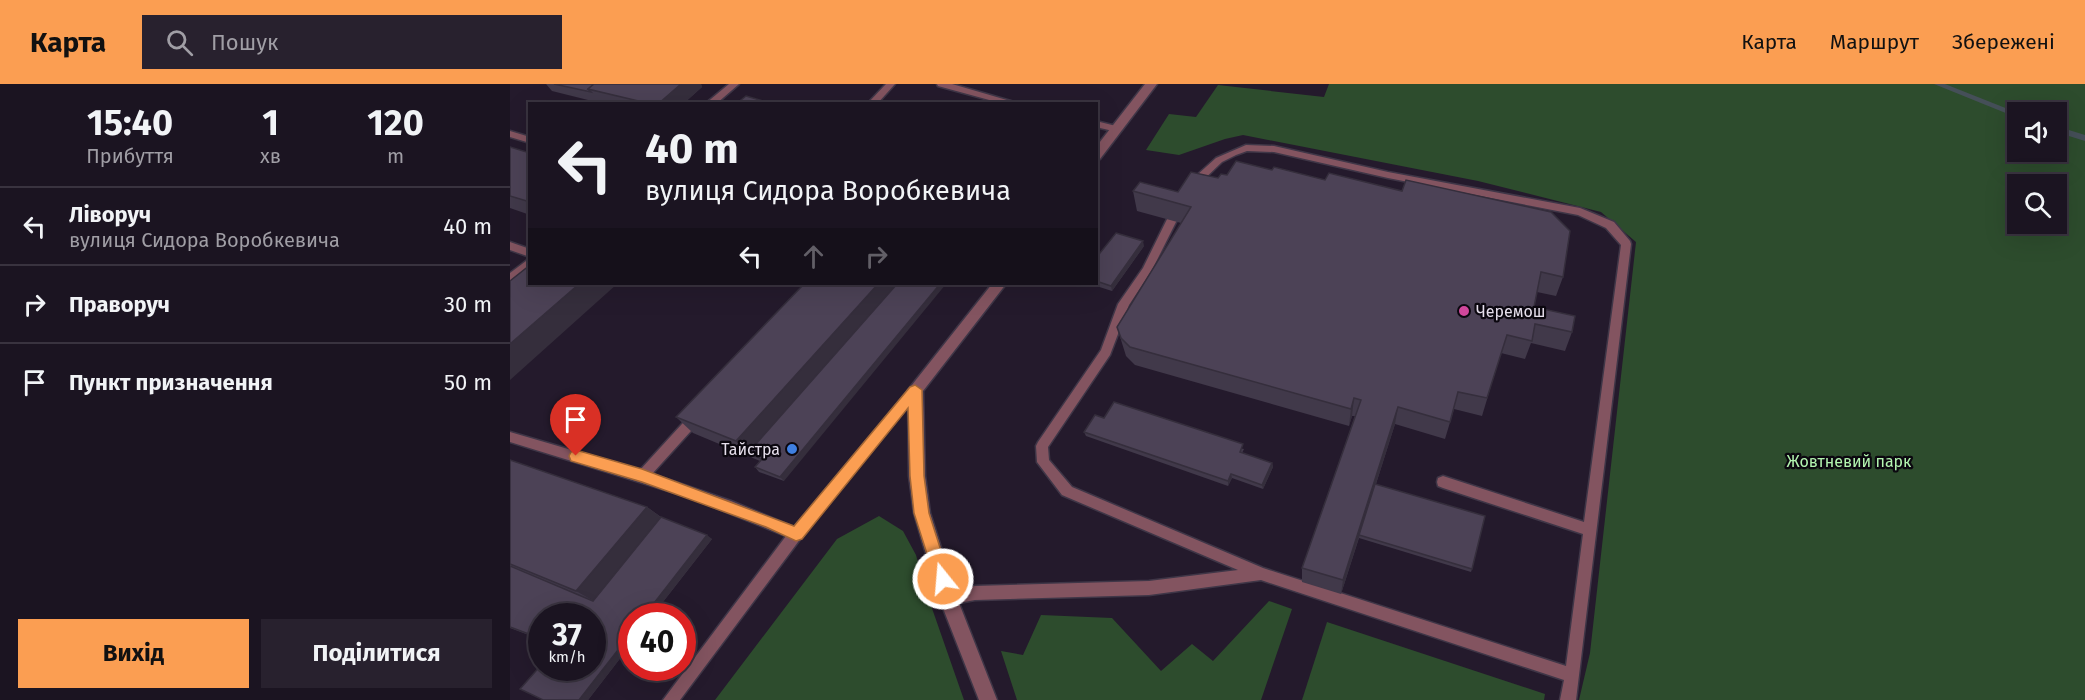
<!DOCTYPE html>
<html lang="uk">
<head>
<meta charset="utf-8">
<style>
  body { margin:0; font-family:"Fira Sans",sans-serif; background:#28212e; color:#f1f3f6; height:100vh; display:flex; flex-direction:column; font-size:22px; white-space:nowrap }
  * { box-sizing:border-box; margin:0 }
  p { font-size:20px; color:#a09ea5 }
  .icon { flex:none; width:33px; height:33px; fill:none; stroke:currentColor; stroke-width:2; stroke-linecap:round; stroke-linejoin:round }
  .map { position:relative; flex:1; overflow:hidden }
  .panel { display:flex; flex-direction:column; background:#1b1421; width:510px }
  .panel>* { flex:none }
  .banner { position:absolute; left:18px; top:18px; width:570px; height:183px; border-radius:0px; box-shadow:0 6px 24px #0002,0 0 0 2px #39333f; background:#1b1421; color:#f1f3f6; overflow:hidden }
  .controls { position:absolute; left:1497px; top:18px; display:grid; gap:12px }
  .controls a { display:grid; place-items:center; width:60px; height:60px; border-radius:0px; background:#1b1421; box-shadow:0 6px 24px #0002,0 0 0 2px #39333f; font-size:30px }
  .speed { position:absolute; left:18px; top:519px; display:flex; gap:12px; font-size:30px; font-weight:700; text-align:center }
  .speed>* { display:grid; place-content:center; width:78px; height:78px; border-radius:50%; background:#1b1421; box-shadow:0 6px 24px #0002,0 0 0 2px #39333f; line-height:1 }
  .speed small { font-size:15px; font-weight:400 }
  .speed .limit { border:9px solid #d22; background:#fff; color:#111 }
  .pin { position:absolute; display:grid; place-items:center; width:51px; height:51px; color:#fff; margin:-62px -26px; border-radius:50% 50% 50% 0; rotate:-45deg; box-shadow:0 0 6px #0007 }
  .pin .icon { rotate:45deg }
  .me { position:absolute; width:66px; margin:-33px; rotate:343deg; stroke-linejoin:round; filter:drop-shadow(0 0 4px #0008) }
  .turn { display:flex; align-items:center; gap:21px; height:126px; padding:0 18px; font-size:27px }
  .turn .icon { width:78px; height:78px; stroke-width:2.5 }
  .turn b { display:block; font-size:42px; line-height:51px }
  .lanes { display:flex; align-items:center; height:57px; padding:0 18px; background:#0003; justify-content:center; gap:30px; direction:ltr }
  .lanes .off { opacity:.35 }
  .eta { display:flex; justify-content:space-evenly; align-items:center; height:102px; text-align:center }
  .eta b { font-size:36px; font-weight:700; line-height:42px }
  .primary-button { display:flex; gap:12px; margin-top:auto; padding:12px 18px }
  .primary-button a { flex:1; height:69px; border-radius:0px; background:#fb9e52; color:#111; font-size:24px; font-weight:700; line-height:69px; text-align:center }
  .primary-button a+a { background:#28212e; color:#f1f3f6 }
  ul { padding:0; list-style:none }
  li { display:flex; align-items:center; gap:18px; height:78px; padding:0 18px; border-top:2px solid #39333f }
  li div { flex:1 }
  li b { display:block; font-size:22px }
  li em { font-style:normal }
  header { display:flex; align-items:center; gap:36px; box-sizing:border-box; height:84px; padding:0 30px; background:#fb9e52; color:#111 }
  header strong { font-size:28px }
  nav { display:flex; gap:33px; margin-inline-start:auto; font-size:21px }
  .search { width:420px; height:54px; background:#28212e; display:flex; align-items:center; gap:15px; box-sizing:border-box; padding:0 21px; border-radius:0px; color:#a09ea5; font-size:22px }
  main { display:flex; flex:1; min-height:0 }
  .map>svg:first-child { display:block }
</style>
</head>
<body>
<header>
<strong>Карта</strong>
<div class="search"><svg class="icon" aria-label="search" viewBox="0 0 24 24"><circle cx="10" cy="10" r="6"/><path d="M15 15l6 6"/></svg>Пошук</div>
<nav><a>Карта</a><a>Маршрут</a><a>Збережені</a></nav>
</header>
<main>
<section class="panel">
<div class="eta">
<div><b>15:40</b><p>Прибуття</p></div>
<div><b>1</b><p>хв</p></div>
<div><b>120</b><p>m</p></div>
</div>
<ul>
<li><svg class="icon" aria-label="left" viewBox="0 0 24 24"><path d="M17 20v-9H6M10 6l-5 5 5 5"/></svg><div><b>Ліворуч</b><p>вулиця Сидора Воробкевича</p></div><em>40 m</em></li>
<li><svg class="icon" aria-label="right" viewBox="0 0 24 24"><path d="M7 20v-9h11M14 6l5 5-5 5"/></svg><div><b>Праворуч</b></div><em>30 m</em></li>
<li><svg class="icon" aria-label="arrive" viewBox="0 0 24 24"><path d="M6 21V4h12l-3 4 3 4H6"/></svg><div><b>Пункт призначення</b></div><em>50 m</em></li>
</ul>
<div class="primary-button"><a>Вихід</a><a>Поділитися</a></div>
</section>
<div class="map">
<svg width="1575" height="616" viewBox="0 0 1575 616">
  <rect width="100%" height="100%" fill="#241a2c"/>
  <!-- green -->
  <g fill="#2d4c2d" fill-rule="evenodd">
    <path d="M819 0H1575V616H1069L1080 569 1126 158 1091 128 968 97 733 51 715 55 669 71 636 66 659 30 686 33 708 1 814 13ZM1508 28H1546V68H1508ZM1508 100H1546V140H1508Z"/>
    <path d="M369 432 393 447 406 471 417 510 454 616H205L327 455Z"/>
    <path d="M759 517 782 525 751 616H507L491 567 513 571 531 531 602 534 651 587 682 560 703 577Z"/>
    <path d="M817 538 1035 610 1034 616H792Z"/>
  </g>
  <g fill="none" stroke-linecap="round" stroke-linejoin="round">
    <!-- stream -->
    <g fill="#454f58" fill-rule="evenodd">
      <path d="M1424 0H1435L1508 29V34Z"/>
      <path d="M1546 42 1575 51V57L1546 48Z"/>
    </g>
    <defs>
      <g id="service">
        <path d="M219 0H229L206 20H195Z"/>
        <path d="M376 0H385L367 20H357Z"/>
        <path d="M427 0H442L511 20H494L428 2Z"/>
        <path d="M586 37 610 43 612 45 607 48 586 43Z"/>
        <path d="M0 47 20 53V59L0 53Z"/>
        <path d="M736 61 764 62 878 88 1070 124 1104 138 1120 157 1121 160 1066 616H1050L1054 596 751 496 639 511 465 516 438 521 433 519 431 514 433 509 465 502 639 497 728 486 552 411 527 378 526 362 528 358 591 266 608 220 633 184 665 119 669 118 674 122 642 186 619 221 600 271 538 363 539 376 562 403 753 484 1056 582 1073 450 933 404 928 402 927 398 928 394 933 392 1074 438 1111 161 1096 144 1068 131 878 94 764 68 737 67 726 71 712 78 685 104H677V100L706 74Z"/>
        <path d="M0 158 20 165V173L0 166Z"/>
        <path d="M20 174V184L0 199V189Z"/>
        <path d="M405 301 409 303 411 306 409 309 291 454 170 616H153L276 452 181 414 0 358V348L130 386 182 329H190L192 333 190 337 142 390 221 417 284 443 401 303Z"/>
      </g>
      <g id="tertiary">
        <path d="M635 0H647L590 75 586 76V63Z"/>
        <path d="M482 200H496L413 307 415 392 420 429 447 514 487 616H469L429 514 404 429 399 392 398 306Z"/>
      </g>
    </defs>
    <!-- service casing -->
    <use href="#service" stroke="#3f3647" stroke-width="3"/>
    <!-- tertiary casing -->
    <use href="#tertiary" stroke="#3f3647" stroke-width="3"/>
    <!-- service -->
    <use href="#service" fill="#835460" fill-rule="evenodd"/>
    <!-- tertiary -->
    <use href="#tertiary" fill="#835460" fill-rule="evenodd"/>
  </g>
  <!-- wall -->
  <g fill="#41394a">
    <path d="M36 0H191L192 3 173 20H94L42 7Z"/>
    <path d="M0 63 20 69V131L0 124Z"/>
    <path d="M681 88 1053 193 1046 212 1027 208 1024 223 1062 248 1055 267 1021 259 1015 275 991 269 972 332 944 325 935 355 885 340 866 400 962 485 961 488 849 454 831 510 792 498V484L845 332H842L839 342 625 281 616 272 607 243 671 139 627 127 623 107 668 108Z"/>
    <path d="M634 162 602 207 580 200H586V174Z"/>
    <path d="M294 200 274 397 249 388 245 383 250 377 183 349 166 333Z"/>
    <path d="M594 334 734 365 732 369 762 379 763 383 753 405 722 394 718 402 576 352 574 348Z"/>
    <path d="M0 376 137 423 151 433 202 455 142 532H122V559L78 616H33L82 584 32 532V556L0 544Z"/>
  </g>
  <!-- shaded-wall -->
  <g fill="#352e3c">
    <path d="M171 0H191L192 3 173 20H148Z"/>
    <path d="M633 157 634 162 602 207 601 202Z"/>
    <path d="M69 200H107L0 296V260Z"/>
    <path d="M368 200H394L238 369 226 357Z"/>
    <path d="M430 200H436L274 397 270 393Z"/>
    <path d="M844 314 842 332 839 342 841 325Z"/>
    <path d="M888 323 885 340 831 510 833 496Z"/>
    <path d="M762 379 763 383 753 405 752 401Z"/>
    <path d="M721 390 722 394 718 402V397Z"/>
    <path d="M137 423 156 437 89 520 66 507Z"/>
    <path d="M197 451 202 455 142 532H134Z"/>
    <path d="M122 548V559L78 616H69Z"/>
  </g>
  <!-- building -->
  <g fill="#4c4256" stroke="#352e3c" stroke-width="1.5">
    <path d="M44 0H84L78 5 81 8Z"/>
    <path d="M84 0H171L148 20H141L78 5Z"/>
    <path d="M236 12 263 20H226Z"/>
    <path d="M0 63 20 69V118L0 112Z"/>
    <path d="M726 77 762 86 764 83 815 96 819 89 892 107 896 96 1041 128 1060 147 1053 193 1031 188 1024 223 1065 232 1062 248 1025 240 1022 257 997 251 977 314 948 308 940 338 888 323 833 496 792 484 851 316 844 314 841 325 620 263 611 254 607 243 681 123 623 107 630 98 668 108 681 88 708 94 711 90 717 91Z"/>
    <path d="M606 149 633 157 601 202 586 197V174Z"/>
    <path d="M20 181V200H69L0 260V197Z"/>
    <path d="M294 200H368L226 357 166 333Z"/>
    <path d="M387 200H430L270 393 245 383 252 375 238 369Z"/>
    <path d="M604 318 733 360 730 368 762 379 752 401 721 390 718 397 574 348 585 331 594 334Z"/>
    <path d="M0 376 137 423 66 507 0 480Z"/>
    <path d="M865 400 975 432 962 485 849 451Z"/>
    <path d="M151 433 197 451 134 532H122V548L69 616H33L10 605 32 580V584H82V532H32V555L0 543V482L83 517Z"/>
  </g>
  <!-- route -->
  <path fill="#fb9e52" stroke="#a36735" stroke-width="1.5" d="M405 301 412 306 414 392 419 429 440 495 438 500 433 503 427 500 425 495 404 429 400 392 398 324 292 455 286 457 256 443 132 398 61 377 59 372 61 368 66 366 132 385 284 442 400 303Z"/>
  <!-- markers -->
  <circle fill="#d1479c" stroke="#0b070f" stroke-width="2" cx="954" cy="227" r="6"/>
  <circle fill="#3f7fe0" stroke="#0b070f" stroke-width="2" cx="282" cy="365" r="6"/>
  <g text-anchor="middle" stroke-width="4.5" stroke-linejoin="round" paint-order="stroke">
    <!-- poi labels -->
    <g font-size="16" fill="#e6dfec" stroke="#0b070f" text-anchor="start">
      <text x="966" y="233">Черемош</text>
      <text x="270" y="371" text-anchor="end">Тайстра</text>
    </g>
    <!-- park labels -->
    <g font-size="16" fill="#b3f5b0" stroke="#0b070f">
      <text x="1339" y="383">Жовтневий парк</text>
    </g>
  </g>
</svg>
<div class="controls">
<a><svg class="icon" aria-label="sound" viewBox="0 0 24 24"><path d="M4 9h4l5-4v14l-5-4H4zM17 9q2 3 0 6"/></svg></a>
<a><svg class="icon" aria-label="search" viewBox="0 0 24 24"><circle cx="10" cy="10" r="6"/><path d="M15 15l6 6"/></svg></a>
</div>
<div class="speed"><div>37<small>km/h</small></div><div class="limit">40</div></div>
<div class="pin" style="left:66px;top:372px;background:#d93025"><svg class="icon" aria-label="arrive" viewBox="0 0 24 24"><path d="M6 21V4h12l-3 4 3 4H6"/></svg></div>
<svg class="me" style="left:433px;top:495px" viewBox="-20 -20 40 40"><circle r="17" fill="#fb9e52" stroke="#fff" stroke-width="3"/><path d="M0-11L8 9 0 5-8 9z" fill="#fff"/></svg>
<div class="banner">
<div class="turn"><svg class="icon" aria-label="left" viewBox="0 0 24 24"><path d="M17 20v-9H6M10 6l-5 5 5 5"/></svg><div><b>40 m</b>вулиця Сидора Воробкевича</div></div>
<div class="lanes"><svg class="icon" aria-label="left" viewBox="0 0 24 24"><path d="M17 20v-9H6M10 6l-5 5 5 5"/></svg><svg class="icon off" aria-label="ahead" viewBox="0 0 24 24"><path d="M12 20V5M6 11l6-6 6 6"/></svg><svg class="icon off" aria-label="right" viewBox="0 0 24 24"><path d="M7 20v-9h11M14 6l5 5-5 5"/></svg></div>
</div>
</div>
</main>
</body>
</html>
